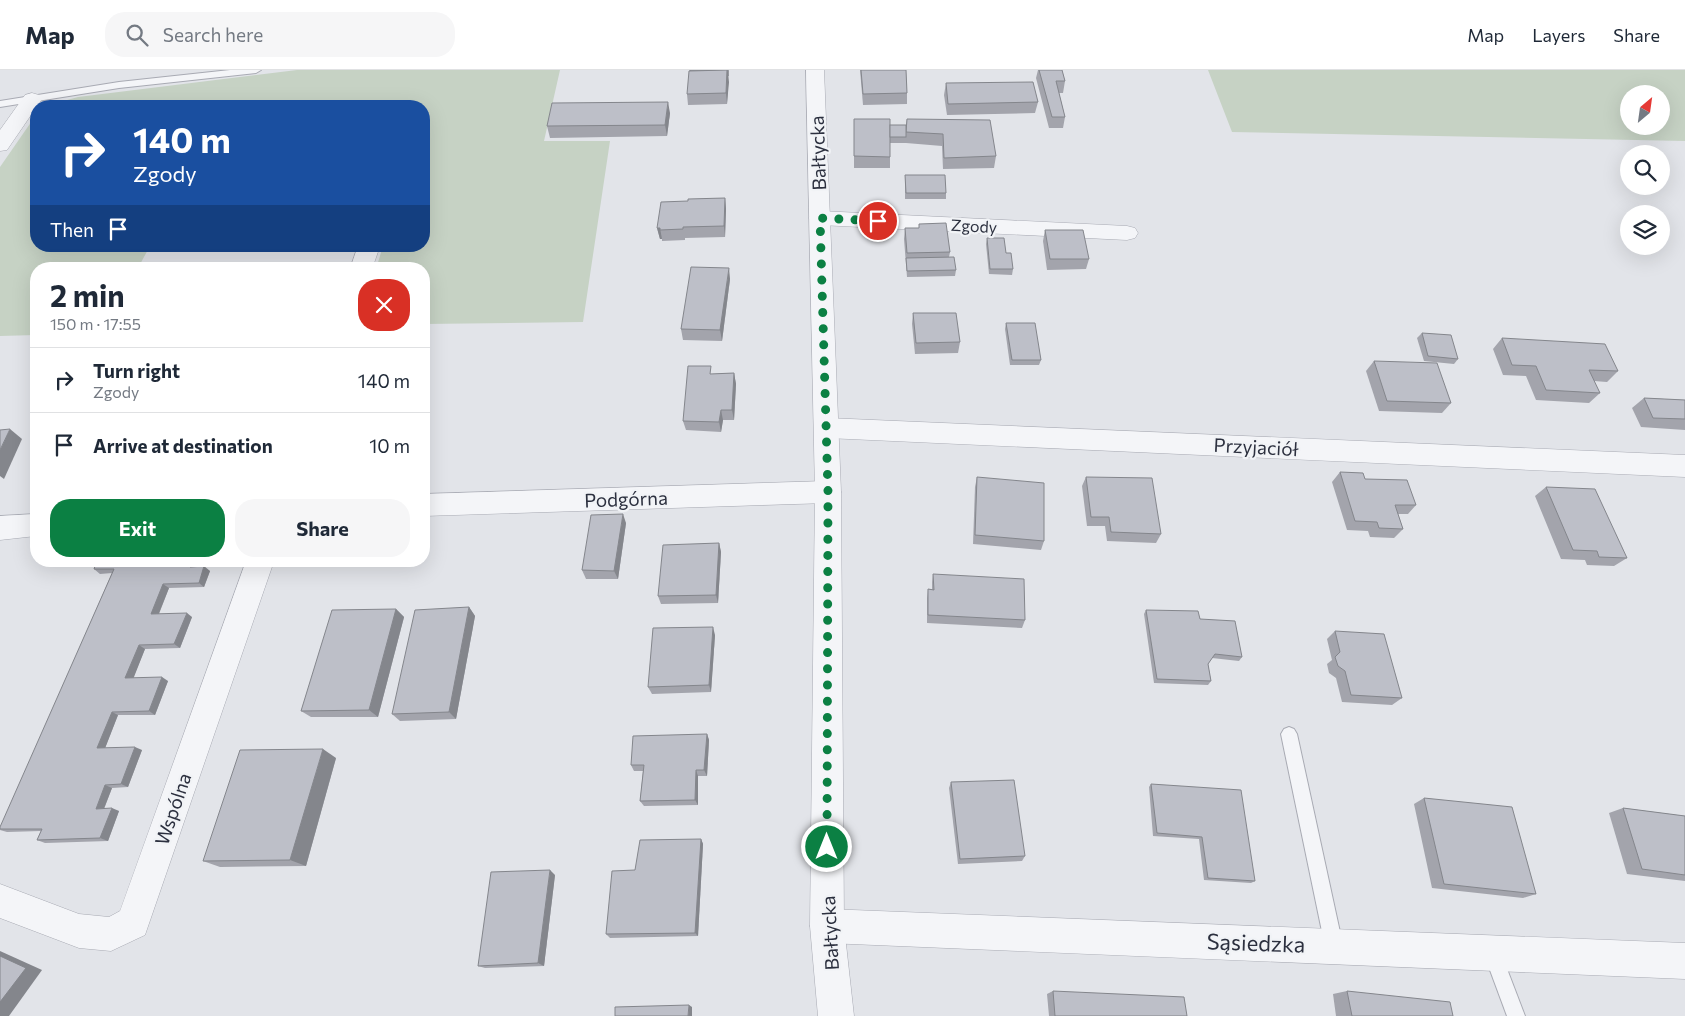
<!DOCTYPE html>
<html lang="en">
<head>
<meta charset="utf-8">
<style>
  body { margin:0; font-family:Commissioner,sans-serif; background:#f6f6f7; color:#1f2937; height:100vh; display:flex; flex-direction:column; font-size:19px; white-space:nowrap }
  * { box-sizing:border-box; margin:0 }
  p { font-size:16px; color:#747a83 }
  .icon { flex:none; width:28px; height:28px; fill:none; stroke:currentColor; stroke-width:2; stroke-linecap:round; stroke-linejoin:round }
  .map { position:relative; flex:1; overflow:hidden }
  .details { position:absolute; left:30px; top:192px; width:400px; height:305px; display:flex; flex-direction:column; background:#fff; border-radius:20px; box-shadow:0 5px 20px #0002 }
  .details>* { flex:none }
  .banner { position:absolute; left:30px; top:30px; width:400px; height:152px; border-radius:20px; box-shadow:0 5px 20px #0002; background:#1a4fa0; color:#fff; overflow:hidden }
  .needle { width:32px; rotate:29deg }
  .tools { position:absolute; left:1620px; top:15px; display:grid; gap:10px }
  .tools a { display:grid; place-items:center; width:50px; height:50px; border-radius:50%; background:#fff; box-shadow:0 5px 20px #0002; font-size:25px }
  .pin { position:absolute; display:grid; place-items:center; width:42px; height:42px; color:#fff; margin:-21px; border:2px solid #fff; border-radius:50%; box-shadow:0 1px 5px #0007 }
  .me { position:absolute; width:55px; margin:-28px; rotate:0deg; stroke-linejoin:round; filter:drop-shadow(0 0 4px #0008) }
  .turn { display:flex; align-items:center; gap:18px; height:105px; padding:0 20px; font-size:22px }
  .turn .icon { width:65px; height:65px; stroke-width:2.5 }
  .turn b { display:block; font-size:35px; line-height:42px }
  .then { display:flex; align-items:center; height:48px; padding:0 20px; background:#0003; gap:10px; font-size:19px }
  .round { display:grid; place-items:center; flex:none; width:52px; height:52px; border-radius:20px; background:#f6f6f7 }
  .headline { display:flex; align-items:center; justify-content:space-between; height:85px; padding:0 20px }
  h1 { font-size:30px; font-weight:700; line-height:38px }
  .cta { display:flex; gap:10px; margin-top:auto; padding:10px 20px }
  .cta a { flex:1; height:58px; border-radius:20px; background:#0b8043; color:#fff; font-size:20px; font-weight:700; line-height:58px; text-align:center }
  .cta a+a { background:#f6f6f7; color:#1f2937 }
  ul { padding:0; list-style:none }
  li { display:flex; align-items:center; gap:15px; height:65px; padding:0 20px; border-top:1px solid #e0e1e3 }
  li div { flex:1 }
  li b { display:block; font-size:19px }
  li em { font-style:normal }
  header { display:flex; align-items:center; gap:30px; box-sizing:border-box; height:70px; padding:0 25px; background:#fff; border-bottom:1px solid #e0e1e3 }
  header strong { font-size:24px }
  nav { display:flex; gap:28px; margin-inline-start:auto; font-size:18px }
  .search { width:350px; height:45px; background:#f6f6f7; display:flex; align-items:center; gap:12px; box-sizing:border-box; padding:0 18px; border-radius:20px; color:#747a83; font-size:19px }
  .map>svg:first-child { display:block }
</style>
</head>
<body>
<header>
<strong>Map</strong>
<div class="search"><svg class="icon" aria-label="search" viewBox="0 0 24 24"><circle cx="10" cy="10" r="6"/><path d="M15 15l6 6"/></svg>Search here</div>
<nav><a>Map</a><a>Layers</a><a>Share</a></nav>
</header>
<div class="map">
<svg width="1685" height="946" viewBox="0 0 1685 946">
  <rect width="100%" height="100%" fill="#e2e4e9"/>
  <!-- green -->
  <g fill="#c6d2c4" fill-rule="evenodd">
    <path d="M297 0H560L544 71H610L583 252 424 254V199H376L383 176H424V36H45L78 27Z"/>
    <path d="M1208 0H1685V71L1232 62ZM1629 24H1661V56H1629Z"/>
    <path d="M36 45V176H150L138 198 349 195 347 199H36V265L0 266V97Z"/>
  </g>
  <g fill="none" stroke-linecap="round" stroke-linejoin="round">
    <defs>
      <g id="service">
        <path d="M230 0H261L256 3 119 18 0 37V31L119 12Z"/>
        <path d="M1289 657 1294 659 1297 664 1343 876 1340 882 1334 885 1328 882 1325 876 1281 664 1284 659Z"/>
        <path d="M1493 875 1499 878 1525 946H1507L1484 884 1487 878Z"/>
      </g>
      <g id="minor">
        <path d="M32 23 39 25 42 29 7 80 0 81V60L25 25Z"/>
        <path d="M820 141 1127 156 1135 158 1138 163 1135 168 1127 170 820 155 812 153 809 148 812 143Z"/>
        <path d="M358 176H380L372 199H350Z"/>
        <path d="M827 348 1685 385V407L827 368 818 365 814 358 818 351Z"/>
        <path d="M828 411 837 414 841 422 837 430 828 433 424 446V424Z"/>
        <path d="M36 444V466L0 470V446Z"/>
        <path d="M246 491H274L145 865 111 881 79 878 0 848V814L79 844 109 847 120 841Z"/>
        <path d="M827 839 1685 873V909L827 873 815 868 810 856 815 844Z"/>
      </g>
      <path id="tertiary" d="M806 0H824L841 422 844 856 854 946H818L810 856 815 422Z"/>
    </defs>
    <!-- service casing -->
    <use href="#service" stroke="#a8aab3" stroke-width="2"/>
    <!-- minor casing -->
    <use href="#minor" stroke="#a8aab3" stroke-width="1"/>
    <!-- tertiary casing -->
    <use href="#tertiary" stroke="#a8aab3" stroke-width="1"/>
    <!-- service -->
    <use href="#service" fill="#f4f5f8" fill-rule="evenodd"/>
    <!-- minor -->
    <use href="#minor" fill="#f4f5f8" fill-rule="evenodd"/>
    <!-- tertiary -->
    <use href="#tertiary" fill="#f4f5f8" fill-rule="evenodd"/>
  </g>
  <!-- wall -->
  <g fill="#a3a4ac">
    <path d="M729 0 727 34 688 35 687 24Z"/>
    <path d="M860 0H906L907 23V34L863 35Z"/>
    <path d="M1038 0H1062L1065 11 1063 23H1059L1065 47 1063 58H1049L1036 8Z"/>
    <path d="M946 13 1038 32 1035 43 947 45 944 25Z"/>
    <path d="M670 43 667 66 550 68 547 56Z"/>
    <path d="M854 49 890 55H906L907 49 996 86 994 98 943 99 942 76 906 73H890V98H854Z"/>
    <path d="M905 105 946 123V129H905Z"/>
    <path d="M725 128 726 139 725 167 685 168V170L662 171V169H660L657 158 688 131Z"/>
    <path d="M905 158 950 182 949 187 956 200 955 206 907 207 904 169Z"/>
    <path d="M1045 160 1089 189 1086 199 1047 200 1043 171Z"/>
    <path d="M987 168 1006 183 1013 199 1012 205 989 204 986 174Z"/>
    <path d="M730 209 722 271 683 270 681 259Z"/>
    <path d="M913 243 960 272 958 283 915 284 912 254Z"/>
    <path d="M1006 253 1041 290 1039 295H1010L1005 259Z"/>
    <path d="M1422 263 1458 289 1454 294 1424 291 1417 268Z"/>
    <path d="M1502 268 1618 301 1607 312 1594 311 1600 323 1589 333 1536 330 1526 306 1503 305 1493 279Z"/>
    <path d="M1374 291 1451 333 1442 343 1379 341 1366 301Z"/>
    <path d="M734 303 736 314 734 350H723L721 362 686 360 683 351 712 304Z"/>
    <path d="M1644 328 1685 330V360L1641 357 1632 338Z"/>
    <path d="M1340 402 1365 409 1416 435 1408 444H1398L1403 459 1394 468 1370 467 1368 461 1347 460 1332 412Z"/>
    <path d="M977 407 1044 471 1041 480 973 474 975 417Z"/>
    <path d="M1086 407 1161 464 1156 473 1107 471 1105 456H1087L1082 416Z"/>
    <path d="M1546 417 1627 488 1614 496 1587 495 1585 490 1561 489 1535 426Z"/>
    <path d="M626 453 618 509H586L582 500Z"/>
    <path d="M719 473 721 482 718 533 661 534 658 526Z"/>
    <path d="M97 491H200L198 497 210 501 204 517 169 518 159 544 192 547 180 578 145 579 133 608 168 611 155 645H118L105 678 142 680 128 717 112 718 104 739 119 741 108 771 45 773 37 770 41 761 7 762 0 760 112 503 100 504 94 499Z"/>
    <path d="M933 504 1025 550 1022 558 927 553V528L928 519 932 520V512Z"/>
    <path d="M469 537 475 546 456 649 400 651 392 644Z"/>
    <path d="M396 539 404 547 378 647H311L301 641Z"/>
    <path d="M1146 540 1200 549 1242 587 1239 591 1212 588 1208 594 1211 611 1208 615 1154 613 1144 544Z"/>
    <path d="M1335 561 1402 628 1392 635 1342 632 1336 608 1329 603 1327 594 1332 590 1327 569Z"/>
    <path d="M715 565 711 622 652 624 648 617Z"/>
    <path d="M707 664 709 670 707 706H698V735L644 736 640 731 643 701H634L631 695Z"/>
    <path d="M336 688 306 796 220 797 203 791Z"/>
    <path d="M951 712 1025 786 1022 791 958 794 949 718Z"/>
    <path d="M1151 714 1255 811 1251 813 1204 810 1199 769 1153 766 1149 717Z"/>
    <path d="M1424 728 1536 824 1523 828 1432 818 1414 734Z"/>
    <path d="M1623 738 1685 746V811L1627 804 1609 743Z"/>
    <path d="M701 769 703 774 698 866 610 868 606 864 635 800Z"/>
    <path d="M555 805 544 896 485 898 478 896Z"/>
    <path d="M1053 921 1187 946H1049L1047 924Z"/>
    <path d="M1347 921 1453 946H1336L1333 924Z"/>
  </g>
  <!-- shaded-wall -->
  <g fill="#84868c">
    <path d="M727 0 729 12 727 34 726 23Z"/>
    <path d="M668 32 670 43 667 66 665 55Z"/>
    <path d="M725 128 726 139 725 167 724 156Z"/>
    <path d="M657 158H660L662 169H660Z"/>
    <path d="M729 198 730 209 722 271 720 260Z"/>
    <path d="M734 303 736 314 734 350 732 340Z"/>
    <path d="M721 340 723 350 721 362 719 352Z"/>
    <path d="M10 359 22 369 4 409 0 406V380Z"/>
    <path d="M623 444 626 453 618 509 614 501Z"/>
    <path d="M719 473 721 482 718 533 716 525Z"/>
    <path d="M193 491H200L196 501 190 497Z"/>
    <path d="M204 496 210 501 204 517 199 513Z"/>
    <path d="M163 514 169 518 157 548 151 544Z"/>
    <path d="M469 537 475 546 456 649 449 642Z"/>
    <path d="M396 539 404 547 378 647 369 640Z"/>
    <path d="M187 543 192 547 180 578 174 574Z"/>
    <path d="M713 557 715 565 711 622 709 615Z"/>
    <path d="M139 575 145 579 132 612 125 608Z"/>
    <path d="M162 607 168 611 155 645 149 641Z"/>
    <path d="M112 642 118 645 104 681 97 678Z"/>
    <path d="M707 664 709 670 707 706 704 700Z"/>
    <path d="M135 677 142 680 128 717 121 714Z"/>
    <path d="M323 679 336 688 306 796 290 790Z"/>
    <path d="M696 700 698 706V735L695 730Z"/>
    <path d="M105 715 112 718 103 741 96 739Z"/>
    <path d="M112 738 119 741 108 771 100 768Z"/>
    <path d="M701 769 703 774 698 866 695 863Z"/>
    <path d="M550 800 555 805 544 896 538 893Z"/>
    <path d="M0 881 42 900 9 946H0Z"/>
    <path d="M689 935 692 937V946H688Z"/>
  </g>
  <!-- building -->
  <g fill="#bdbfc8" stroke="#84868c">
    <path d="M690 0H728V6L727 0 690 1Z"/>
    <path d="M727 0 726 23 687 24 689 1Z"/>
    <path d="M861 0H906L907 23 863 24Z"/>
    <path d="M1039 0H1062L1065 11H1056L1065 47H1052Z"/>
    <path d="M1033 12 1038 32 948 34 946 13Z"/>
    <path d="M668 32 665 55 547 56 552 33Z"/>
    <path d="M854 49H890V87L854 86Z"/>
    <path d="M907 49 990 50 996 86 944 88 943 64 906 62Z"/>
    <rect x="890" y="55" width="16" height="12"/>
    <path d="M905 105H945L946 123H906Z"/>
    <path d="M725 128 724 156 683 157V159L660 160V158H657L661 132 688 131V129Z"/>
    <path d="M946 153 950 182 907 183 905 158H919V154Z"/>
    <path d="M1045 160H1083L1089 189H1050Z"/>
    <path d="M987 168H1004L1006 183H1011L1013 199H990Z"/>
    <path d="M954 187 956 200 907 201 906 188Z"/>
    <path d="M691 197 729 198 720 260 681 259Z"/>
    <path d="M913 243H956L960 272 916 273Z"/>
    <path d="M1006 253H1035L1041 290H1012Z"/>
    <path d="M1422 263 1451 265 1458 289 1428 286Z"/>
    <path d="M1502 268 1605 274 1618 301 1589 300 1600 323 1546 320 1536 296 1512 295Z"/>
    <path d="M1374 291 1437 293 1451 333 1387 331Z"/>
    <path d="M688 296H711L710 304 734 303 732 340H721L719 352 683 351Z"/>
    <path d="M1644 328 1685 330V349L1653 348Z"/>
    <path d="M10 359 0 380V360Z"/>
    <path d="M1340 402 1363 403 1365 409 1407 410 1416 435H1395L1403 459 1379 458 1377 452 1355 451Z"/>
    <path d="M977 407 1044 413V471L975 465Z"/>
    <path d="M1086 407 1152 408 1161 464 1111 462 1109 447H1091Z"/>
    <path d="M1546 417 1595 419 1627 488 1599 487 1597 481 1573 480Z"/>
    <path d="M623 444 614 501 582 500 591 445Z"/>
    <path d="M719 473 716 525 658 526 663 475Z"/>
    <path d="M97 491H193L190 497 204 496 199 513 163 514 151 544 187 543 174 574 139 575 125 608 162 607 149 641 112 642 97 678 135 677 121 714 105 715 96 739 112 738 100 768 37 770 42 759H0V757L114 499H94Z"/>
    <path d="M933 504 1024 509 1025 550 928 545V519L934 520Z"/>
    <path d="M469 537 449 642 392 644 415 540Z"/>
    <path d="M396 539 369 640 301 641 332 540Z"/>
    <path d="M1146 540 1198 541 1200 549 1235 551 1242 587 1215 584 1208 594 1211 611 1157 609Z"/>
    <path d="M713 557 709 615 648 617 653 558Z"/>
    <path d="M1335 561 1384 564 1402 628 1351 625 1345 601 1338 596 1335 587 1340 582Z"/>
    <path d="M707 664 704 700H696L695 730 640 731 644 695H631L633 666Z"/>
    <path d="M323 679 290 790 203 791 240 680Z"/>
    <path d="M1014 710 1025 786 960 789 951 712Z"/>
    <path d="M1151 714 1241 720 1255 811 1208 808 1202 767 1157 763Z"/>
    <path d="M1424 728 1512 737 1536 824 1444 814Z"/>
    <path d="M1623 738 1685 746V805L1642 799Z"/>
    <path d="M701 769 695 863 606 864 612 801 635 800 640 770Z"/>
    <path d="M550 800 538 893 478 896 491 802Z"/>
    <path d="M0 886 26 898 0 932Z"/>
    <path d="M1053 921 1184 927 1187 946H1055Z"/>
    <path d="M1347 921 1450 932 1453 946H1352Z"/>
    <path d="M689 935 688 946H615V937Z"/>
  </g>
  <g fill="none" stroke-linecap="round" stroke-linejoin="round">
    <!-- route -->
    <path stroke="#0b8043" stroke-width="9" stroke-dasharray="0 16.2" d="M827 777 828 422 820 148 878 151"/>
  </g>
  <g text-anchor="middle" stroke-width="4.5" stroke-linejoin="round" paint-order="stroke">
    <!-- far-street labels -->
    <g font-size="16" fill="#2c303f" stroke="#f1f3f6">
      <text transform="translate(974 156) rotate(3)" y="6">Zgody</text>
    </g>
    <!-- street labels -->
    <g font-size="19" fill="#2c303f" stroke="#f1f3f6">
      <text transform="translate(818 83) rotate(-92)" y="7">Bałtycka</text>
      <text transform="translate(1256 377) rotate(3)" y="7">Przyjaciół</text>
      <text transform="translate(626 429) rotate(-2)" y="7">Podgórna</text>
      <text transform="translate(173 739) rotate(-71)" y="7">Wspólna</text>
      <text transform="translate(830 863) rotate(-93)" y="7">Bałtycka</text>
    </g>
    <!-- near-street labels -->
    <g font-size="22" fill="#2c303f" stroke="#f1f3f6">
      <text transform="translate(1256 873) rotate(2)" y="8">Sąsiedzka</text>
    </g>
  </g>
</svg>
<div class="tools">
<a><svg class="needle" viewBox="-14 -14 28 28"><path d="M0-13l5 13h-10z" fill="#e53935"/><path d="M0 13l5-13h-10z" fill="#747a83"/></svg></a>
<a><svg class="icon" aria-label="search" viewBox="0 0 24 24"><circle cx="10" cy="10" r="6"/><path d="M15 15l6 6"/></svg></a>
<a><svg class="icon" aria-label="layers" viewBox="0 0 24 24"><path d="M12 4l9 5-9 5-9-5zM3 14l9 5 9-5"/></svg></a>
</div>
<div class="pin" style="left:878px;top:151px;background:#d93025"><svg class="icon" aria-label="arrive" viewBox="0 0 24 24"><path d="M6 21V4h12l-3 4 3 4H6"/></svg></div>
<svg class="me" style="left:827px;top:777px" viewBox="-20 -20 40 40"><circle r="17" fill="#0b8043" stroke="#fff" stroke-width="3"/><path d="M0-11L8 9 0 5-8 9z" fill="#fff"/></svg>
<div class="banner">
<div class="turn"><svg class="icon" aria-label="right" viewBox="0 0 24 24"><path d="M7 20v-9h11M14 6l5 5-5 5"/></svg><div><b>140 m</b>Zgody</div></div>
<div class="then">Then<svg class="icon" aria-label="arrive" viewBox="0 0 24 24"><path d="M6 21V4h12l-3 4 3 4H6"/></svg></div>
</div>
<section class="details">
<div class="headline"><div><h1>2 min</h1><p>150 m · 17:55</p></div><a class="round" style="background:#d93025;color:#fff"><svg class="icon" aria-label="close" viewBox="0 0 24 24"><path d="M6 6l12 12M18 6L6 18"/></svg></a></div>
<ul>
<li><svg class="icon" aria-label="right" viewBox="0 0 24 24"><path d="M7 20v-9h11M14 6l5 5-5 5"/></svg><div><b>Turn right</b><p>Zgody</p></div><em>140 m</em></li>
<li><svg class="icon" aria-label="arrive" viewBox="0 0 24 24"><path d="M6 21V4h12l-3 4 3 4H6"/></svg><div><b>Arrive at destination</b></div><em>10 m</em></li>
</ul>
<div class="cta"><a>Exit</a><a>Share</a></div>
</section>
</div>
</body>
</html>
